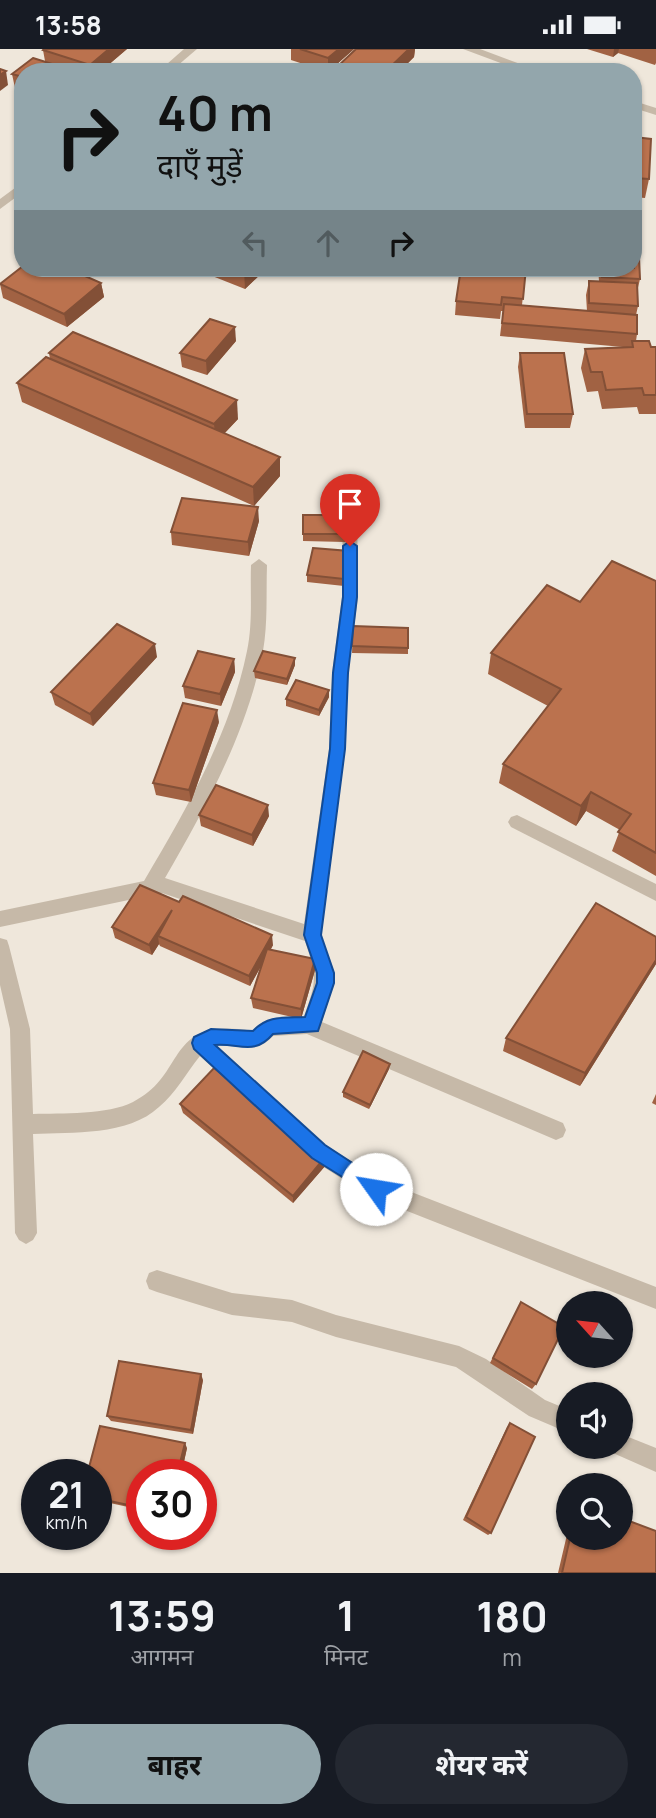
<!DOCTYPE html>
<html lang="hi">
<head>
<meta charset="utf-8">
<style>
  body { margin:0; font-family:Manrope,"Noto Sans Devanagari",sans-serif; background:#242831; color:#f1f3f6; height:100vh; display:flex; flex-direction:column; font-size:26px; white-space:nowrap }
  * { box-sizing:border-box; margin:0 }
  p { font-size:23px; color:#9ea1a6 }
  .icon { flex:none; width:38px; height:38px; fill:none; stroke:currentColor; stroke-width:2; stroke-linecap:round; stroke-linejoin:round }
  .map { position:relative; height:1524px; overflow:hidden }
  .sheet { display:flex; flex-direction:column; background:#171b24; flex:1 }
  .sheet>* { flex:none }
  .hud { position:absolute; left:14px; top:14px; width:628px; height:214px; border-radius:28px; box-shadow:0 2px 5px #0004; background:#93a6ac; color:#111; overflow:hidden }
  .needle { width:46px; rotate:297deg }
  .controls { position:absolute; left:556px; top:1242px; display:grid; gap:14px }
  .controls a { display:grid; place-items:center; width:77px; height:77px; border-radius:50%; background:#171b24; box-shadow:0 2px 5px #0004; font-size:35px }
  .speed { position:absolute; left:21px; top:1410px; display:flex; gap:14px; font-size:35px; font-weight:700; text-align:center }
  .speed>* { display:grid; place-content:center; width:91px; height:91px; border-radius:50%; background:#171b24; box-shadow:0 2px 5px #0004; line-height:1 }
  .speed small { font-size:18px; font-weight:400 }
  .speed .limit { border:10px solid #d22; background:#fff; color:#111 }
  .pin { position:absolute; display:grid; place-items:center; width:60px; height:60px; color:#fff; margin:-72px -30px; border-radius:50% 50% 50% 0; rotate:-45deg; box-shadow:0 0 7px #0007 }
  .pin .icon { rotate:45deg }
  .me { position:absolute; width:77px; margin:-38px; rotate:302deg; stroke-linejoin:round; filter:drop-shadow(0 0 5px #0008) }
  .turn { display:flex; align-items:center; gap:24px; height:147px; padding:0 28px; font-size:32px }
  .turn .icon { width:91px; height:91px; stroke-width:2.5 }
  .turn b { display:block; font-size:49px; line-height:60px }
  .lanes { display:flex; align-items:center; height:66px; padding:0 28px; background:#0003; justify-content:center; gap:35px; direction:ltr }
  .lanes .off { opacity:.35 }
  .eta { display:flex; justify-content:space-evenly; align-items:center; height:119px; text-align:center }
  .eta b { font-size:42px; font-weight:700; line-height:49px }
  .action { display:flex; gap:14px; margin-top:auto; padding:14px 28px }
  .action a { flex:1; height:80px; border-radius:42px; background:#93a6ac; color:#111; font-size:28px; font-weight:700; line-height:80px; text-align:center }
  .action a+a { background:#242831; color:#f1f3f6 }
  .status { display:flex; justify-content:space-between; align-items:center; height:49px; padding:0 35px; background:#171b24; direction:ltr }
  .status svg { height:19px; fill:currentColor }
  .map>svg:first-child { display:block }
</style>
</head>
<body>
<div class="status"><b>13:58</b><svg viewBox="0 0 49 12"><path d="M0 12V9h3v3zM5 12V6h3v6zM10 12V3h3v9zM15 12V0h3v12zM26 1h20v11H26zM47 4h2v5h-2z"/></svg></div>
<div class="map">
<svg width="656" height="1524" viewBox="0 0 656 1524">
  <rect width="100%" height="100%" fill="#efe7db"/>
  <g fill="none" stroke-linecap="round" stroke-linejoin="round">
    <!-- minor -->
    <g fill="#c6b9a8" fill-rule="evenodd">
      <path d="M184 0H197L170 23H158Z"/>
      <path d="M463 0H480L542 23H525Z"/>
      <path d="M634 52 656 59V66L634 59Z"/>
      <path d="M23 133V143L0 160V150Z"/>
      <path d="M350 442 357 447 358 548 348 624 345 700 321 886 334 924V934L322 973 563 1074 566 1081 563 1088 556 1091 307 985 273 987C254 1007 241 995 217 997L325 1096 383 1132 656 1238V1260L369 1147 311 1110 200 1007C186 1024 176 1044 159 1058 128 1087 72 1083 33 1085L37 1184 33 1191 26 1195 19 1191 15 1184 10 980 0 936V889L7 891 9 897 30 980 33 1065C61 1064 108 1066 133 1053 188 1026 164 967 252 982 267 966 283 968 304 967 317 931 317 929 305 892L162 844 0 878V862L144 832C187 759 230 685 247 602 253 574 250 544 251 516L259 510 267 516C266 545 268 574 263 602 247 683 206 758 165 829L304 875 329 700 332 624 342 548 343 447Z"/>
      <path d="M517 766 656 835V852L511 778 508 773 511 768Z"/>
      <path d="M157 1221 232 1244 292 1251 336 1266 459 1297 486 1310 545 1351 569 1361V1384L529 1367 456 1318 336 1288 292 1273 232 1266 157 1243 149 1240 146 1232 149 1224Z"/>
      <path d="M621 1385 656 1399V1423L613 1404 610 1398H621Z"/>
    </g>
  </g>
  <!-- wall -->
  <g fill="#a16243">
    <path d="M44 0H127L100 23H70L62 20 63 23H23V41L15 39 12 25 45 12 43 1Z"/>
    <path d="M291 0H354L328 23 291 11Z"/>
    <path d="M356 0H415L414 8 399 23H338V17Z"/>
    <path d="M587 0H656V14L655 16 618 4 613 8Z"/>
    <path d="M634 88 649 130 645 149 634 148Z"/>
    <path d="M634 157 637 199 634 208 640 230 637 243 638 257 636 266 637 285 636 292 651 298H656V365H639L637 358 602 360 598 342 587 343 581 319 585 300 623 298 500 287 503 262H501L500 270 455 266 456 252 526 219 522 256 587 262 586 246 589 232H599L598 219H634Z"/>
    <path d="M192 219H267L245 240Z"/>
    <path d="M101 234 104 248 67 278 3 249 0 235Z"/>
    <path d="M236 292 207 326 182 318 180 304Z"/>
    <path d="M49 304 238 370 224 385 280 427 254 457 22 353 17 334 50 310Z"/>
    <path d="M520 304 573 365 570 379H525L518 318Z"/>
    <path d="M303 466H346L345 493 303 492Z"/>
    <path d="M259 472 249 507 172 496 171 483Z"/>
    <path d="M349 502V509L344 537 307 533V526Z"/>
    <path d="M656 532V827L612 802 620 781 586 762 576 777 499 734 503 715 548 657 488 625 491 604 580 553Z"/>
    <path d="M353 577 408 579V605L352 604Z"/>
    <path d="M157 608 93 677 55 656 51 643Z"/>
    <path d="M234 610 235 623 221 657 185 649 183 637Z"/>
    <path d="M295 616 287 636 255 629 254 622Z"/>
    <path d="M329 648 319 667 286 657V650Z"/>
    <path d="M219 673 191 753 156 746 153 734Z"/>
    <path d="M199 766 269 767 253 797 201 777Z"/>
    <path d="M112 878 273 896 271 900 315 921 301 970 253 959 251 949 261 917 250 937 160 897 159 895 152 906 115 889Z"/>
    <path d="M656 888V915L580 1037 503 1002 506 989Z"/>
    <path d="M389 1020 369 1060 343 1048V1043Z"/>
    <path d="M656 1045V1056L652 1054Z"/>
    <path d="M180 1055 326 1107V1116L293 1154 183 1064Z"/>
    <path d="M521 1253 536 1335 532 1340 490 1314Z"/>
    <path d="M203 1331 193 1385 111 1372 107 1367Z"/>
    <path d="M510 1374 491 1484 488 1486 463 1471 507 1378Z"/>
    <path d="M187 1399 181 1426H142V1461L96 1451V1426Z"/>
    <path d="M569 1477V1489H621L656 1524H558Z"/>
  </g>
  <!-- shaded-wall -->
  <g fill="#835037">
    <path d="M109 0H127L100 23H91L90 16Z"/>
    <path d="M339 0H354L328 23V9Z"/>
    <path d="M409 0H415L414 8 399 23H385Z"/>
    <path d="M614 0H619L618 4 613 8Z"/>
    <path d="M6 22 8 36 0 42V26Z"/>
    <path d="M246 219H267L245 240 244 221Z"/>
    <path d="M101 234 104 248 67 278 64 265Z"/>
    <path d="M235 278 236 292 207 326 206 312Z"/>
    <path d="M237 351 238 370 216 393 214 375Z"/>
    <path d="M280 408V427L254 457 253 438Z"/>
    <path d="M258 458 259 472 249 507 248 493Z"/>
    <path d="M349 502V509L344 537V530Z"/>
    <path d="M155 595 157 608 93 677 90 665Z"/>
    <path d="M295 609V616L287 636V630Z"/>
    <path d="M234 610 235 623 221 657 220 645Z"/>
    <path d="M329 641V648L319 667V661Z"/>
    <path d="M217 661 219 673 191 753 189 741Z"/>
    <path d="M591 743 586 762 576 777 581 757Z"/>
    <path d="M268 756 269 767 253 797 252 786Z"/>
    <path d="M172 861 158 887 159 895 152 906 149 896Z"/>
    <path d="M272 886 273 896 250 937 249 927Z"/>
    <path d="M315 910V921L301 970V960Z"/>
    <path d="M656 911V915L580 1037 585 1024Z"/>
    <path d="M390 1015 389 1020 369 1060 370 1056Z"/>
    <path d="M326 1107V1116L293 1154V1147Z"/>
    <path d="M201 1325 203 1331 193 1385 191 1381Z"/>
    <path d="M185 1394 187 1399 181 1426H177Z"/>
  </g>
  <!-- building -->
  <g fill="#bb724e" stroke="#835037" stroke-width="2">
    <path d="M44 0H109L90 16 43 1Z"/>
    <path d="M300 0H339L328 9Z"/>
    <path d="M356 0H409L385 23H357L338 17Z"/>
    <path d="M33 9 62 18 55 23H23V28L12 25Z"/>
    <path d="M210 15 233 23H188L192 19 201 22Z"/>
    <path d="M0 20 6 22 0 26Z"/>
    <path d="M634 88 651 90 649 130 634 129Z"/>
    <path d="M634 157H638L637 199 634 198Z"/>
    <path d="M634 208H639L640 230 602 228 601 219H634Z"/>
    <path d="M23 217V219H67L101 234 64 265 0 235Z"/>
    <path d="M461 219H526L523 250 502 248 501 256 456 252Z"/>
    <path d="M589 232 637 234 638 257 589 254Z"/>
    <path d="M504 255 637 266V285L502 274Z"/>
    <path d="M210 270 235 278 206 312 180 304Z"/>
    <path d="M73 283 237 351 214 375 49 304Z"/>
    <path d="M632 292H649L651 298H656V346H644L642 339 606 341 602 323H591L585 300 633 298Z"/>
    <path d="M520 304H564L573 365H527Z"/>
    <path d="M46 308 280 408 253 438 17 334Z"/>
    <path d="M182 449 258 458 248 493 171 483Z"/>
    <path d="M303 466H346L345 485H303Z"/>
    <path d="M313 499 349 502 344 530 307 526Z"/>
    <path d="M612 512 656 532V804L618 783 631 765 591 743 581 757 503 715 561 640 491 604 547 536 580 553Z"/>
    <path d="M117 575 155 595 90 665 51 643Z"/>
    <path d="M353 577 408 579V599L352 597Z"/>
    <path d="M198 602 234 610 220 645 183 637Z"/>
    <path d="M263 602 295 609 287 630 254 622Z"/>
    <path d="M296 631 329 641 319 661 286 650Z"/>
    <path d="M183 654 217 661 189 741 153 734Z"/>
    <path d="M216 736 268 756 252 786 199 766Z"/>
    <path d="M140 836 179 853 183 847 272 886 249 927 158 887 172 861 149 896 112 878Z"/>
    <path d="M596 854 656 888V911L585 1024 506 989Z"/>
    <path d="M267 900 315 910 301 960 251 949Z"/>
    <path d="M363 1002 390 1015 370 1056 343 1043Z"/>
    <path d="M214 1019 326 1107 293 1147 180 1055Z"/>
    <path d="M521 1253 564 1278 536 1335 493 1309Z"/>
    <path d="M119 1312 201 1325 191 1381 107 1367Z"/>
    <path d="M510 1374 535 1388 491 1484 466 1468Z"/>
    <path d="M100 1377 185 1394 177 1426H142V1459L96 1449V1426H87Z"/>
    <path d="M621 1469 656 1482V1524H562L570 1489H621Z"/>
  </g>
  <!-- route -->
  <path fill="#1a73e8" stroke="#114b97" stroke-width="2" d="M350 492 357 497V548L348 624 345 700 321 886 334 924V934L318 982 273 985C254 1007 240 994 215 996L325 1096 383 1134 386 1140 383 1147 376 1149 312 1109 194 1000 192 994 194 988 211 980 253 982C268 966 284 969 305 968L317 934V924L304 886 330 700 333 624 343 548V497Z"/>
</svg>
<div class="controls">
<a><svg class="needle" viewBox="-14 -14 28 28"><path d="M0-13l5 13h-10z" fill="#e53935"/><path d="M0 13l5-13h-10z" fill="#9ea1a6"/></svg></a>
<a><svg class="icon" aria-label="sound" viewBox="0 0 24 24"><path d="M4 9h4l5-4v14l-5-4H4zM17 9q2 3 0 6"/></svg></a>
<a><svg class="icon" aria-label="search" viewBox="0 0 24 24"><circle cx="10" cy="10" r="6"/><path d="M15 15l6 6"/></svg></a>
</div>
<div class="speed"><div>21<small>km/h</small></div><div class="limit">30</div></div>
<div class="pin" style="left:350px;top:497px;background:#d93025"><svg class="icon" aria-label="arrive" viewBox="0 0 24 24"><path d="M6 21V4h12l-3 4 3 4H6"/></svg></div>
<svg class="me" style="left:376px;top:1140px" viewBox="-20 -20 40 40"><circle r="19" fill="#fff"/><path d="M0-13L10 11 0 6-10 11z" fill="#1a73e8"/></svg>
<div class="hud">
<div class="turn"><svg class="icon" aria-label="right" viewBox="0 0 24 24"><path d="M7 20v-9h11M14 6l5 5-5 5"/></svg><div><b>40 m</b>दाएँ मुड़ें</div></div>
<div class="lanes"><svg class="icon off" aria-label="left" viewBox="0 0 24 24"><path d="M17 20v-9H6M10 6l-5 5 5 5"/></svg><svg class="icon off" aria-label="ahead" viewBox="0 0 24 24"><path d="M12 20V5M6 11l6-6 6 6"/></svg><svg class="icon" aria-label="right" viewBox="0 0 24 24"><path d="M7 20v-9h11M14 6l5 5-5 5"/></svg></div>
</div>
</div>
<section class="sheet">
<div class="eta">
<div><b>13:59</b><p>आगमन</p></div>
<div><b>1</b><p>मिनट</p></div>
<div><b>180</b><p>m</p></div>
</div>
<div class="action"><a>बाहर</a><a>शेयर करें</a></div>
</section>
</body>
</html>
